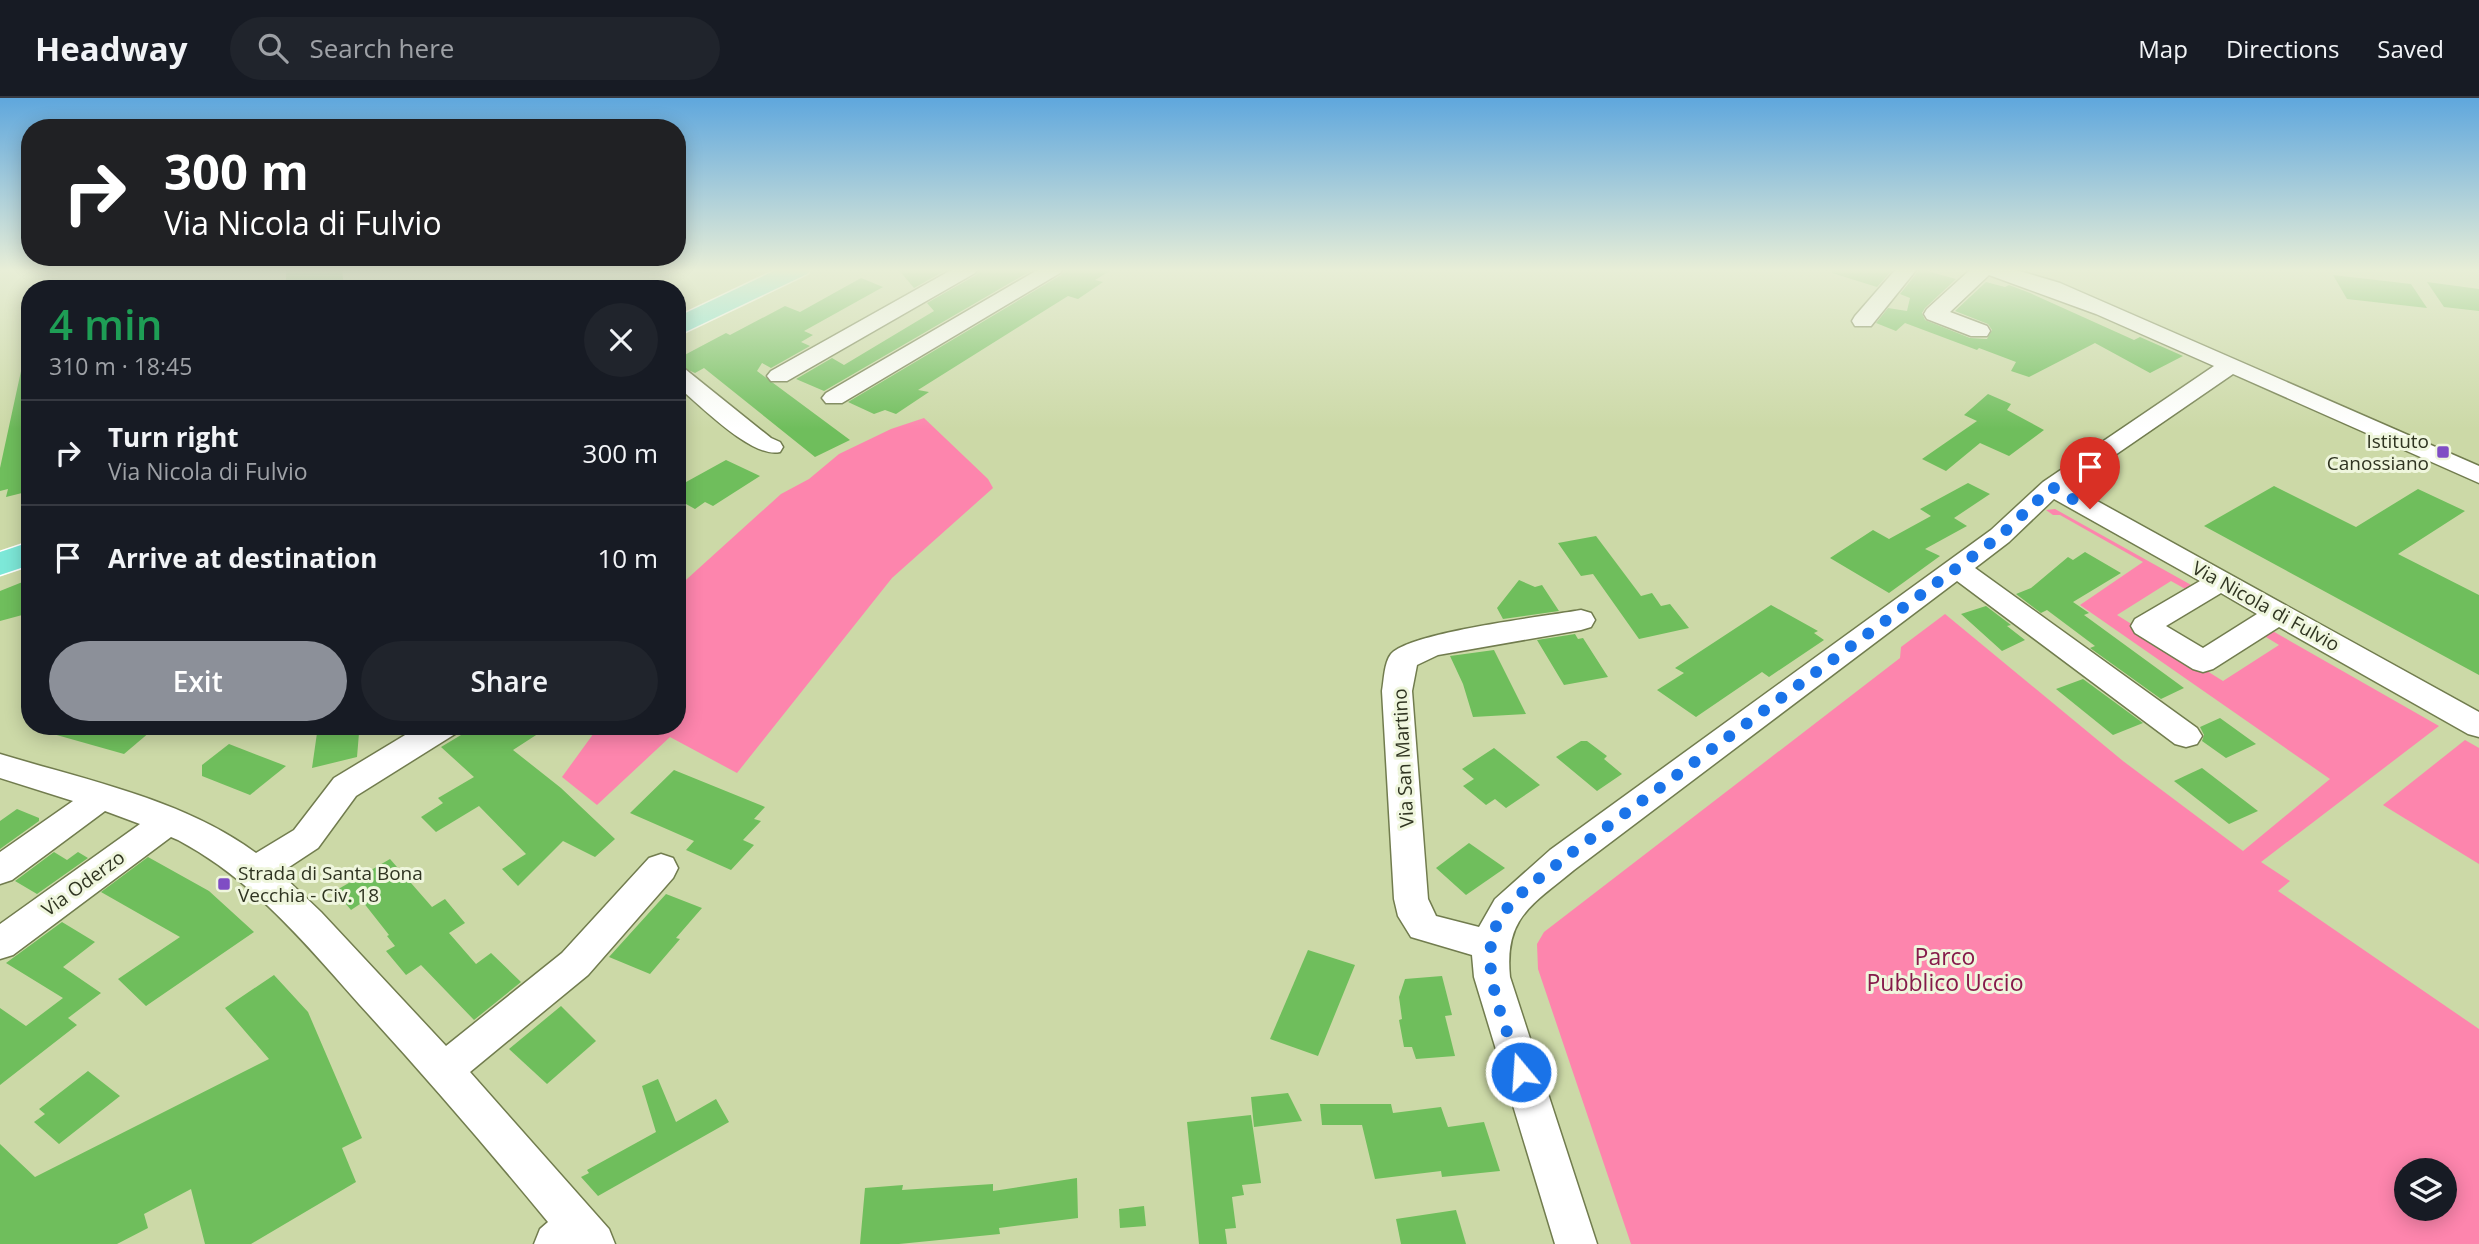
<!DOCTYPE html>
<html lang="en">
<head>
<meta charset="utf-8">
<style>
  body { margin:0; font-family:"Open Sans",sans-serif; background:#20242c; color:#f1f3f6; height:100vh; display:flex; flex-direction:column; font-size:26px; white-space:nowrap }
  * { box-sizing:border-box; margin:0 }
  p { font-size:23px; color:#9ea1a6 }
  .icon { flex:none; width:38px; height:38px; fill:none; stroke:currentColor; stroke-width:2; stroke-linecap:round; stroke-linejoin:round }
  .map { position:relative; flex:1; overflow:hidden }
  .side { position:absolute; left:21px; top:182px; width:665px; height:455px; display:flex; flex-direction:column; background:#171b24; border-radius:28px; box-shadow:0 4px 18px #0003 }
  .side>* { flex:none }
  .hud { position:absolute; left:21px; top:21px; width:665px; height:147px; border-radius:28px; box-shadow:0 4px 18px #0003; background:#202124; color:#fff; overflow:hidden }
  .tools { position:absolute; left:2394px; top:1060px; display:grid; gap:14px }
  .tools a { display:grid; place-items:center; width:63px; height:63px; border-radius:50%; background:#171b24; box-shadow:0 4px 18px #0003; font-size:35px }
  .pin { position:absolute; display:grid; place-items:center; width:60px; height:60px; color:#fff; margin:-72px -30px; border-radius:50% 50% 50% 0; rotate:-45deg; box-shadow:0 0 7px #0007 }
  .pin .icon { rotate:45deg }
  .me { position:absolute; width:77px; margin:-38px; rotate:342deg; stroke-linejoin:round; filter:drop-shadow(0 0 5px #0008) }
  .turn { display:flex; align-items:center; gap:24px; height:147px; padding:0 28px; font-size:32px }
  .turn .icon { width:91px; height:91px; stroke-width:2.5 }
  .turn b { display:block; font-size:49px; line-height:60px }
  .round { display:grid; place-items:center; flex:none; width:74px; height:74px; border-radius:37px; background:#20242c }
  .summary { display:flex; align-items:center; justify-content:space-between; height:119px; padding:0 28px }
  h1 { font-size:42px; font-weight:600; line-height:52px; color:#1e9e55 }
  .primary-button { display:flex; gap:14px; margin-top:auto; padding:14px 28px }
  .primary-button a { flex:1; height:80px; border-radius:42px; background:#8c9099; color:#fff; font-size:28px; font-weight:600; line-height:80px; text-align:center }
  .primary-button a+a { background:#20242c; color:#f1f3f6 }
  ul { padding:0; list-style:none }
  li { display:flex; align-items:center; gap:21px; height:105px; padding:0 28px; border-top:2px solid #363941 }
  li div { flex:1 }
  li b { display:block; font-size:26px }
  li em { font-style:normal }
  header { display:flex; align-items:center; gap:42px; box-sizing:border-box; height:98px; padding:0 35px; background:#171b24; border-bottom:2px solid #363941 }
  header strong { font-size:33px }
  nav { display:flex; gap:38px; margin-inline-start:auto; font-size:24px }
  .search { width:490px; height:63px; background:#20242c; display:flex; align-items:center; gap:18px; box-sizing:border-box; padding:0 24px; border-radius:38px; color:#9ea1a6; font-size:26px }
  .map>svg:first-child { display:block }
</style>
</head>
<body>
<header>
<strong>Headway</strong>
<div class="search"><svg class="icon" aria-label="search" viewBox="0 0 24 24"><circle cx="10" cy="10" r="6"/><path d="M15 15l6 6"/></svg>Search here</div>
<nav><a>Map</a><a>Directions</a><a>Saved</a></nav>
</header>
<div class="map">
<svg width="2479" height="1146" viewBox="0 0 2479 1146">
  <rect width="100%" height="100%" fill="#ccd9a7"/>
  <!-- green -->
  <g fill="#fd85ad" fill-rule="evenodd">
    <path d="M924 320 988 381 993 390 892 480 737 675 670 639 597 707 562 679 599 628H677V490L781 396 809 381 839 356 891 331Z"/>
    <path d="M2055 411 2193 488 2187 492 2171 483 2117 517 2223 583 2279 547 2261 536 2269 531 2439 628 2261 764 2290 783 2278 793 2479 931V1146H1631L1538 871 1537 846 1544 834 1900 560 1901 549 1945 516 2123 663 2243 753 2330 681 2080 507 2143 464 2060 417H2053L2046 412ZM2406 1073H2445V1111H2406Z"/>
    <path d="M2465 642 2479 650V766L2383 707Z"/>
  </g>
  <!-- building -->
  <g fill="#6fbe5c">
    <path d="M286 171H342L344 191H286Z"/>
    <path d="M898 171H948L914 190Z"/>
    <path d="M981 171H1034L824 293 796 281 832 260 844 267 934 213 927 205 976 177Z"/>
    <path d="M1066 171H1113L1095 182 1103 184 1078 201 1068 198 918 292 929 294 896 316 885 312 874 316 848 304 1061 177Z"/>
    <path d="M1832 171H1893L1877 189 1832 175Z"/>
    <path d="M1920 171 1956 181 1925 210 1922 215 1925 222 1970 240 1987 241 1992 232 1988 226 1955 213 1986 184 2005 189 2009 187 2030 195 2134 242 2140 239 2183 258 2150 275 2095 245 2029 279 2011 273 2016 264 1979 250 1977 252 1905 225 1896 233 1876 225 1888 210 1907 213 1910 200 1900 196Z"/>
    <path d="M2333 177 2411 186 2427 210 2347 201Z"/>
    <path d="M861 180 883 189 804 233 813 237 801 244 810 248 771 270 762 265 757 273 850 342 815 359 704 270 695 275 677 267V261L726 235 730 237 785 208 800 214Z"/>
    <path d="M2427 184 2479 191V213L2444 209Z"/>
    <path d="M21 273 30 274V393L6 399 8 391 0 393V370Z"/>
    <path d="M1988 296 2011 306 2007 312 2044 332 2009 358 1980 345 1946 373 1922 361 1977 323 1964 317Z"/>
    <path d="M726 362 760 378 713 408 705 404 695 411 677 401V389Z"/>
    <path d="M1968 385 1990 396 1954 420 1967 428 1925 451 1940 458 1889 495 1830 460 1873 432 1889 441 1931 418 1920 411Z"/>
    <path d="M2274 388 2356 429 2418 391 2465 413 2398 456 2479 497V577L2204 428Z"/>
    <path d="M1596 438 1641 498 1652 495 1661 508 1670 506 1689 530 1639 541 1593 476 1581 478 1558 445Z"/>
    <path d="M2085 454 2121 475 2073 504 2089 515 2084 517 2184 590 2161 601 2090 550 2095 548 2047 512 2041 515 2016 496 2031 490 2068 459 2073 462Z"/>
    <path d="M30 481V505L26 516 0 523V493Z"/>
    <path d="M1519 482 1535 489 1542 487 1559 513 1503 521 1497 510Z"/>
    <path d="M1771 507 1818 533 1814 535 1824 542 1769 579 1762 574 1696 619 1657 592 1684 575 1675 570Z"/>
    <path d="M1986 508 2011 527 2007 528 2025 542 2002 553 1961 516Z"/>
    <path d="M1575 536 1578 541 1583 540 1608 579 1564 587 1537 542Z"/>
    <path d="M1494 552 1526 616 1473 619 1463 586 1450 558Z"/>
    <path d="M2083 581 2143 625 2113 637 2056 591Z"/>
    <path d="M2220 620 2256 646 2226 660 2202 643 2204 637 2200 629Z"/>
    <path d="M47 628H157L124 656 46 634Z"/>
    <path d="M318 628H355L353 636 359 635 357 659 312 670Z"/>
    <path d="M476 628H550L513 652 561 690 615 741 595 759 563 743 518 788 502 771 526 756 479 708 436 734 421 719 443 705 438 700 474 679 441 649Z"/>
    <path d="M1581 643H1587L1607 658 1604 661 1622 676 1597 693 1556 659Z"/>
    <path d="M229 646 286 668 250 697 202 678V667Z"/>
    <path d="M1494 650 1540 687 1506 710 1495 701 1486 707 1463 688 1474 681 1462 671Z"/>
    <path d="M2202 670 2258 713 2229 726 2174 683Z"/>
    <path d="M674 672 765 709 754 721 761 723 743 742 754 747 731 772 686 752 694 743 630 715Z"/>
    <path d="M17 711 39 720V723L0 751V723Z"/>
    <path d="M1469 745 1505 770 1466 797 1436 770Z"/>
    <path d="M54 754 67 762 78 754 88 760 37 796 15 783Z"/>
    <path d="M148 759 209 793 254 834 146 908 118 881 180 839 101 794Z"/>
    <path d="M390 761 432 809 445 801 465 825 449 835 476 866 491 855 521 884 474 922 421 867 406 877 386 853 395 848 387 838 389 837 363 804 351 812 335 793Z"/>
    <path d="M666 796 702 810 676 840 680 841 650 876 609 859Z"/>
    <path d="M62 824 95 844 63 869 101 895 68 920 77 927 0 987V910L26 928 63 900 6 865Z"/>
    <path d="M1308 852 1355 867 1318 958 1270 941Z"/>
    <path d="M274 877 308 914 362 1040 342 1050 356 1084 251 1146H205L191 1091 144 1116 148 1130 117 1146H0V1046L35 1079 269 961 225 910Z"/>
    <path d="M1442 878 1452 917 1445 918 1455 958 1416 961 1412 949H1404L1399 922 1402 921 1399 899 1405 881Z"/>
    <path d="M561 908 596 943 547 986 509 951Z"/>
    <path d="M88 973 120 998 59 1046 34 1024 45 1016 39 1011Z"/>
    <path d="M658 981 676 1024 716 1001 729 1024 598 1098 581 1079 589 1075 587 1072 656 1034 642 988Z"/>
    <path d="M1288 995 1302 1023 1254 1029 1251 999Z"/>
    <path d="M1320 1006H1391L1393 1015 1441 1009 1448 1029 1484 1024 1500 1073 1442 1079 1441 1073 1375 1081 1362 1027H1322Z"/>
    <path d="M1251 1017 1261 1085 1242 1087 1244 1097 1232 1099 1236 1130 1225 1131 1227 1146H1199L1187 1024Z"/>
    <path d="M1077 1080 1078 1120 999 1130 1000 1136 899 1146H860L865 1090 903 1087 902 1092 993 1086V1093Z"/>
    <path d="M1144 1108 1146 1128 1120 1130 1119 1111Z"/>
    <path d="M1456 1112 1466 1146H1401L1396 1121Z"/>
  </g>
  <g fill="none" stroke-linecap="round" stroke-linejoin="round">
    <defs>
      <g id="minor">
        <path d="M953 171H978L975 175 787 283H771L767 278 771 273Z"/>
        <path d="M1039 171H1063L1060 175 842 305H826L822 300 826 295Z"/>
        <path d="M1896 171H1917L1871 228H1855L1852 223 1855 218Z"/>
        <path d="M1971 171H2013L2060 185 2479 368V385L2233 276 2070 388 2479 614V639L2468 636 2279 529 2213 571 2203 574 2193 571 2135 535 2131 528 2135 521 2200 483 2054 401 2009 444 1975 470 2197 630 2202 638 2197 646 2186 649 2175 646 1957 483 1574 772C1532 807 1504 819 1510 879L1597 1146H1555L1474 879 1472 857 1411 839 1398 818 1394 801 1382 593C1384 582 1384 565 1391 556 1410 534 1547 518 1581 512L1591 515 1595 522 1591 529 1581 532 1438 557 1417 567 1412 593 1428 801 1436 818 1479 829 1495 801 1550 752 1991 432 2043 384 2214 268 2096 216 1989 177 1950 214 1987 228 1990 233 1987 238H1971L1927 221 1924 216 1927 211ZM2221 495 2257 516 2203 550 2166 528Z"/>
        <path d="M677 269 685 271 771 340 780 344 783 349 780 354C752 361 699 306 677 288Z"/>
        <path d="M420 628H459L455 636 356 698 318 750 280 775 321 814 446 948 562 855 649 760 661 756 673 760 678 770 673 780 588 877 470 974 609 1131 615 1146H534L540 1131 548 1124C487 1050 424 977 359 906 304 844 253 782 178 742L171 739 13 857 0 861V826L140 726 105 713 12 782 0 786V754L73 703 0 680V656C85 682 183 701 256 755L294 732 334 680Z"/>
      </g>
      <g id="major">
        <path d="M778 171H811L807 176 677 238V219Z"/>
        <path d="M30 444V467L0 477V454Z"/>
      </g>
    </defs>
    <!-- minor casing -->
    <use href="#minor" stroke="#717c4e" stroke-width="3"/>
    <!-- major casing -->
    <use href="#major" stroke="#fff" stroke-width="3"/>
    <!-- minor -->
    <use href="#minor" fill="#fff" fill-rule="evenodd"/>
    <!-- major -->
    <use href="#major" fill="#7de8d8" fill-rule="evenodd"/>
  </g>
  <!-- sky -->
  <linearGradient id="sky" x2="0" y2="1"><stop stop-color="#5fa7dd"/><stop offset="0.52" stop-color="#e8eed7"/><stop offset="1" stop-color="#e8eed7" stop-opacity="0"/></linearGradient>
  <rect width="2479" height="331" fill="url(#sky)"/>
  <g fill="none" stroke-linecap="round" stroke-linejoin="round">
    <!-- route -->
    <path stroke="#1a73e8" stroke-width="12" stroke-dasharray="0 21.6" d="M1521 974C1506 926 1470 857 1505 813 1520 793 1543 778 1562 762L2000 438 2052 389 2090 411"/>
  </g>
  <!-- markers -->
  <g fill="#7f4dc4" stroke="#eff6dd" stroke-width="2.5">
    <rect x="2436" y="347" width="14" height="14" rx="3.5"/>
    <rect x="217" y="779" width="14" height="14" rx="3.5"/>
  </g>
  <g text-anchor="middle" stroke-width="6" stroke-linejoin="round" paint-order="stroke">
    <!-- poi labels -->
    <g font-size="19" fill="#2f3421" stroke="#eff6dd" text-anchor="end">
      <text x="2429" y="350">Istituto<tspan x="2429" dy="22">Canossiano</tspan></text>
      <text x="238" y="782" text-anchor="start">Strada di Santa Bona<tspan x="238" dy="22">Vecchia - Civ. 18</tspan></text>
    </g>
    <!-- street labels -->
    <g font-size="19" fill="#2f3421" stroke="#eff6dd">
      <text transform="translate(2266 508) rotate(29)" y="7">Via Nicola di Fulvio</text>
      <text transform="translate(1403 660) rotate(-93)" y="7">Via San Martino</text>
      <text transform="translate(83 785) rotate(-36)" y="7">Via Oderzo</text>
    </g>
    <!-- near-park labels -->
    <g font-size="23" fill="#861a4a" stroke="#eff6dd">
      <text x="1945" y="867">Parco<tspan x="1945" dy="26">Pubblico Uccio</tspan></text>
    </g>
  </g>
</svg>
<div class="tools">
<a><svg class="icon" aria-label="layers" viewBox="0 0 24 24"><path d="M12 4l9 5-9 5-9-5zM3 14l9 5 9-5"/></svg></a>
</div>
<div class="pin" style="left:2090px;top:411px;background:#d93025"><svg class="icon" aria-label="arrive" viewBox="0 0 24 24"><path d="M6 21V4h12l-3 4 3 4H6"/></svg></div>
<svg class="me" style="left:1521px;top:974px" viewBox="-20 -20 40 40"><circle r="17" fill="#1a73e8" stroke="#fff" stroke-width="3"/><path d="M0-11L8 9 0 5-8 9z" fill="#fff"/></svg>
<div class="hud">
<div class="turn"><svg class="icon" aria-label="right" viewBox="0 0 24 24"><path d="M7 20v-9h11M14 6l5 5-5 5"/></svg><div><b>300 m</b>Via Nicola di Fulvio</div></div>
</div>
<section class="side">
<div class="summary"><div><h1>4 min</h1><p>310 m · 18:45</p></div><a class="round"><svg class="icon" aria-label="close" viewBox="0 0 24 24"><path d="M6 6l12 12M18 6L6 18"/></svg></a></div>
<ul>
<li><svg class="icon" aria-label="right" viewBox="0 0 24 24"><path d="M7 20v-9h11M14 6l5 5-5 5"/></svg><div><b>Turn right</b><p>Via Nicola di Fulvio</p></div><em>300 m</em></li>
<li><svg class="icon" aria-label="arrive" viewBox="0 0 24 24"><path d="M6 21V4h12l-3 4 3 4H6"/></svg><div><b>Arrive at destination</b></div><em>10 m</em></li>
</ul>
<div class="primary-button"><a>Exit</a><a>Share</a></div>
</section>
</div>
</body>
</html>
